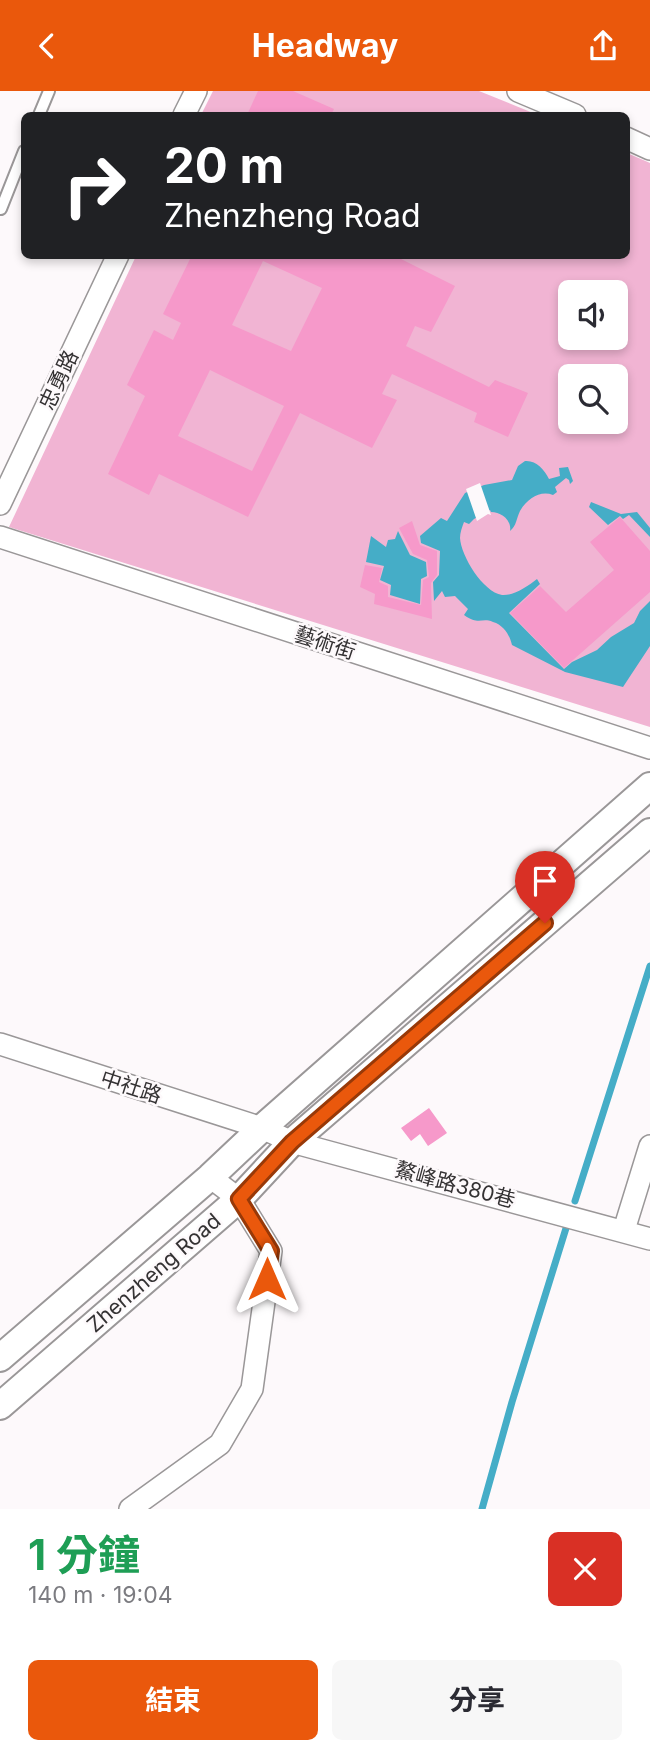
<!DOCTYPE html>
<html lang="zh-TW">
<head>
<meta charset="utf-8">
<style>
  body { margin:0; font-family:Inter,"Noto Sans TC",sans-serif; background:#f7f7f7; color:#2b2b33; height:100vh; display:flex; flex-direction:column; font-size:26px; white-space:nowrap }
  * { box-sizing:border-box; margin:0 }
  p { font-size:23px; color:#7c7c81 }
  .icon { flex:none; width:38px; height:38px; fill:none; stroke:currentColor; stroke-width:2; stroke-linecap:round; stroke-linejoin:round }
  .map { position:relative; height:1418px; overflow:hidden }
  .side { display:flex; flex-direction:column; background:#fff; flex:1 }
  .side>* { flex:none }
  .guide { position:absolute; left:21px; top:21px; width:609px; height:147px; border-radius:10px; box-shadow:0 4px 10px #0003; background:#202124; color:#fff; overflow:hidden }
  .tools { position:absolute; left:558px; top:189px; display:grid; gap:14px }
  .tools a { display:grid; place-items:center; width:70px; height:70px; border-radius:10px; background:#fff; box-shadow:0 4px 10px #0003; font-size:35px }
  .pin { position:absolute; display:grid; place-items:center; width:60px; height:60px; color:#fff; margin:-72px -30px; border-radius:50% 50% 50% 0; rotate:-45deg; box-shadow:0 0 7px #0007 }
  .pin .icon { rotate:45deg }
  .me { position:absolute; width:77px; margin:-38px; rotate:0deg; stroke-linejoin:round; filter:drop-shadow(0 0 5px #0008) }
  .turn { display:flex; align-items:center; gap:24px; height:147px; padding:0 28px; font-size:32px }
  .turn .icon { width:91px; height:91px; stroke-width:2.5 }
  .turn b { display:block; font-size:49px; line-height:60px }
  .round { display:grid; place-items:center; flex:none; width:74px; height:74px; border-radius:10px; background:#f7f7f7 }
  .head { display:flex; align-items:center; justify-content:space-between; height:119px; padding:0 28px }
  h1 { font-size:42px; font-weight:700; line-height:52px; color:#1e9e55 }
  .button { display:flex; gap:14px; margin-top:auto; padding:14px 28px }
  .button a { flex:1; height:80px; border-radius:10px; background:#ea580c; color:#fff; font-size:28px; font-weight:700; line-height:80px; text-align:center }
  .button a+a { background:#f7f7f7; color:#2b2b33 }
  header { display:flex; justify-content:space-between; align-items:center; height:91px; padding:0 28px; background:#ea580c; color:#fff; font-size:32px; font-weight:700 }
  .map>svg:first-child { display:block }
</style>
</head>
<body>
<header><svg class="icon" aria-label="back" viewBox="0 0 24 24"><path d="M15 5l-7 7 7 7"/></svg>Headway<svg class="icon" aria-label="share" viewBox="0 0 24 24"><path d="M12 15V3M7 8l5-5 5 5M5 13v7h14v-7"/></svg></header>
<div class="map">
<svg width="650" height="1418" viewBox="0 0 650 1418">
  <rect width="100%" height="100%" fill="#fdf9fb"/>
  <!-- green -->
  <g fill="#f1b4d3" fill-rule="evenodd">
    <path d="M213 0H479L538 24H201Z"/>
    <path d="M627 62 650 72V636L9 436 136 165 626 164ZM570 201H616V247H570ZM570 285H616V331H570Z"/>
  </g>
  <!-- water -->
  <g fill="#45adc7">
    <path d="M525 370C536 369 544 378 549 388L560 385 559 377 568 376 573 390 570 393 569 389 566 387 555 396 557 401 553 404C540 399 527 408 520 420 516 428 517 434 510 440 512 429 501 421 491 421L490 419 474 428 469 433 464 431C462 436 460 442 460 447 461 465 483 501 502 504 514 505 528 495 537 488L540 493 509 522 564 578 572 571 597 559 611 546 634 532 640 520 650 510V555L623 596 565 581 512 554C510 545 504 534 493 531 481 526 480 535 464 524L468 518 455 505 445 506 442 500 434 510 433 491 439 484 440 460 421 452 420 445 441 427 447 430 465 402 484 394 512 389 518 375Z"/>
    <path d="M591 411 621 423 637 421 650 437V446L629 424 623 428 620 425 608 434 589 416Z"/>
    <path d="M398 440 410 464 426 471 427 485 421 488 420 513 390 504 391 494 380 489 384 475 366 471 371 445 386 456 388 449 395 448Z"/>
  </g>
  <!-- pier -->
  <path fill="#fdf9fb" d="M480 392 491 424 488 423 477 430 466 398Z"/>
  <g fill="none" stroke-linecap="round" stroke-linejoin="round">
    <!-- stream -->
    <g stroke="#45adc7" stroke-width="7">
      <path d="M575 1110 650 875"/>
      <path d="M482 1418 512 1311 567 1134"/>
    </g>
  </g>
  <!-- building -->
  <g fill="#f699ca" fill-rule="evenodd">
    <path d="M258 0H293L334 18 331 24H247Z"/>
    <path d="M192 164H393L455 195 431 241 415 235 406 255 489 296 495 289 528 302 508 346 474 331 477 322 392 283 382 303 397 309 372 357 300 322 248 426 159 383 149 404 108 383 145 305 127 294 154 239 173 249 181 232 163 223ZM263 170 322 197 291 260 232 234ZM210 279 284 315 252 380 178 345Z"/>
    <path d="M620 426 650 460V501L564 577 510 522 540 495 566 521 614 479 590 451Z"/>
    <path d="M412 430 420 454 437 460V484L431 492 432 528 374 513 375 503 360 496 365 474 382 477 379 491 388 495V506L421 514 423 489 429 486 427 469 413 463 399 437Z"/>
    <path d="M429 1017 447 1042 428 1055 420 1043 411 1050 401 1037Z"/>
  </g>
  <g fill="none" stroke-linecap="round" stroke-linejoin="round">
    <defs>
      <g id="service">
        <path d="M39 24 49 0"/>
        <path d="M1 118 24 60"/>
      </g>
      <g id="minor">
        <path d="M518 0 575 24"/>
        <path d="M184 24 196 0"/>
        <path d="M626 47 650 58"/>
        <path d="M0 413 118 164"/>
        <path d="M0 446 650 657"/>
        <path d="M0 953 262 1037 292 1051 650 1148"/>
        <path d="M624 1139 650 1055"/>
        <path d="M130 1418 220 1353 252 1298 271 1160 239 1108 210 1086"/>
      </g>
      <g id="tertiary">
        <path d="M0 1267 210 1086 262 1037 650 695"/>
        <path d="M0 1315 239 1108 292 1051 650 741"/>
      </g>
    </defs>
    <!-- service casing -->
    <use href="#service" stroke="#9a9798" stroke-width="14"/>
    <!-- minor casing -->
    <use href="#minor" stroke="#9a9798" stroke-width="24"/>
    <!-- tertiary casing -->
    <use href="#tertiary" stroke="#9a9798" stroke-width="30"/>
    <!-- service -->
    <use href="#service" stroke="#fff" stroke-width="10"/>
    <!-- minor -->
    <use href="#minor" stroke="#fff" stroke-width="21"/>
    <!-- tertiary -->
    <use href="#tertiary" stroke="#fff" stroke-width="26"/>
  </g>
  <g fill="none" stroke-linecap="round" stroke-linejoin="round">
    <defs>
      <path id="route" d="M267 1188 271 1160 239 1108 292 1051 545 832"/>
    </defs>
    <!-- route casing -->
    <use href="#route" stroke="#983908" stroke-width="18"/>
    <!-- route -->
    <use href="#route" stroke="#ea580c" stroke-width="12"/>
  </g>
  <g text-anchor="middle" stroke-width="5" stroke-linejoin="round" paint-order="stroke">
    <!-- street labels -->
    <g font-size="21" fill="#343233" stroke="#fdf9fb">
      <text transform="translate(59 289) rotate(-65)" y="7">忠勇路</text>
      <text transform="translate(325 552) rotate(18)" y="7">藝術街</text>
      <text transform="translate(131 996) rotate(18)" y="7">中社路</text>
      <text transform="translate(455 1094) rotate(15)" y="7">鰲峰路380巷</text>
      <text transform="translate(154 1182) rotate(-41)" y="7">Zhenzheng Road</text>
    </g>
  </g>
</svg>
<div class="tools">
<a><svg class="icon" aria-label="sound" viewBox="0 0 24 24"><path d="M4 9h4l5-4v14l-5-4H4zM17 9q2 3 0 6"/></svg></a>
<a><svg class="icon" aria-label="search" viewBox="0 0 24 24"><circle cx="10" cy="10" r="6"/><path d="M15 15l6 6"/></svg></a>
</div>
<div class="pin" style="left:545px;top:832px;background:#d93025"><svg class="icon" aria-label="arrive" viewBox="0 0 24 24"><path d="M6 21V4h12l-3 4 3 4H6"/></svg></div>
<svg class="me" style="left:267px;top:1188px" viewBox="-20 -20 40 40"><path d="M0-17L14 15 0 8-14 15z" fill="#ea580c" stroke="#fff" stroke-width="4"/></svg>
<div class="guide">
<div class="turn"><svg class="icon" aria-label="right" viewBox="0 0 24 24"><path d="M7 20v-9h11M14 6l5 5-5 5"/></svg><div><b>20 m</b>Zhenzheng Road</div></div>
</div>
</div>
<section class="side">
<div class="head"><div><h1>1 分鐘</h1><p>140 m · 19:04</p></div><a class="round" style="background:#d93025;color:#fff"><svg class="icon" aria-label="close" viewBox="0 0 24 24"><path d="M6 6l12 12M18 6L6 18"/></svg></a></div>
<div class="button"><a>結束</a><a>分享</a></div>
</section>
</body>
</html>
